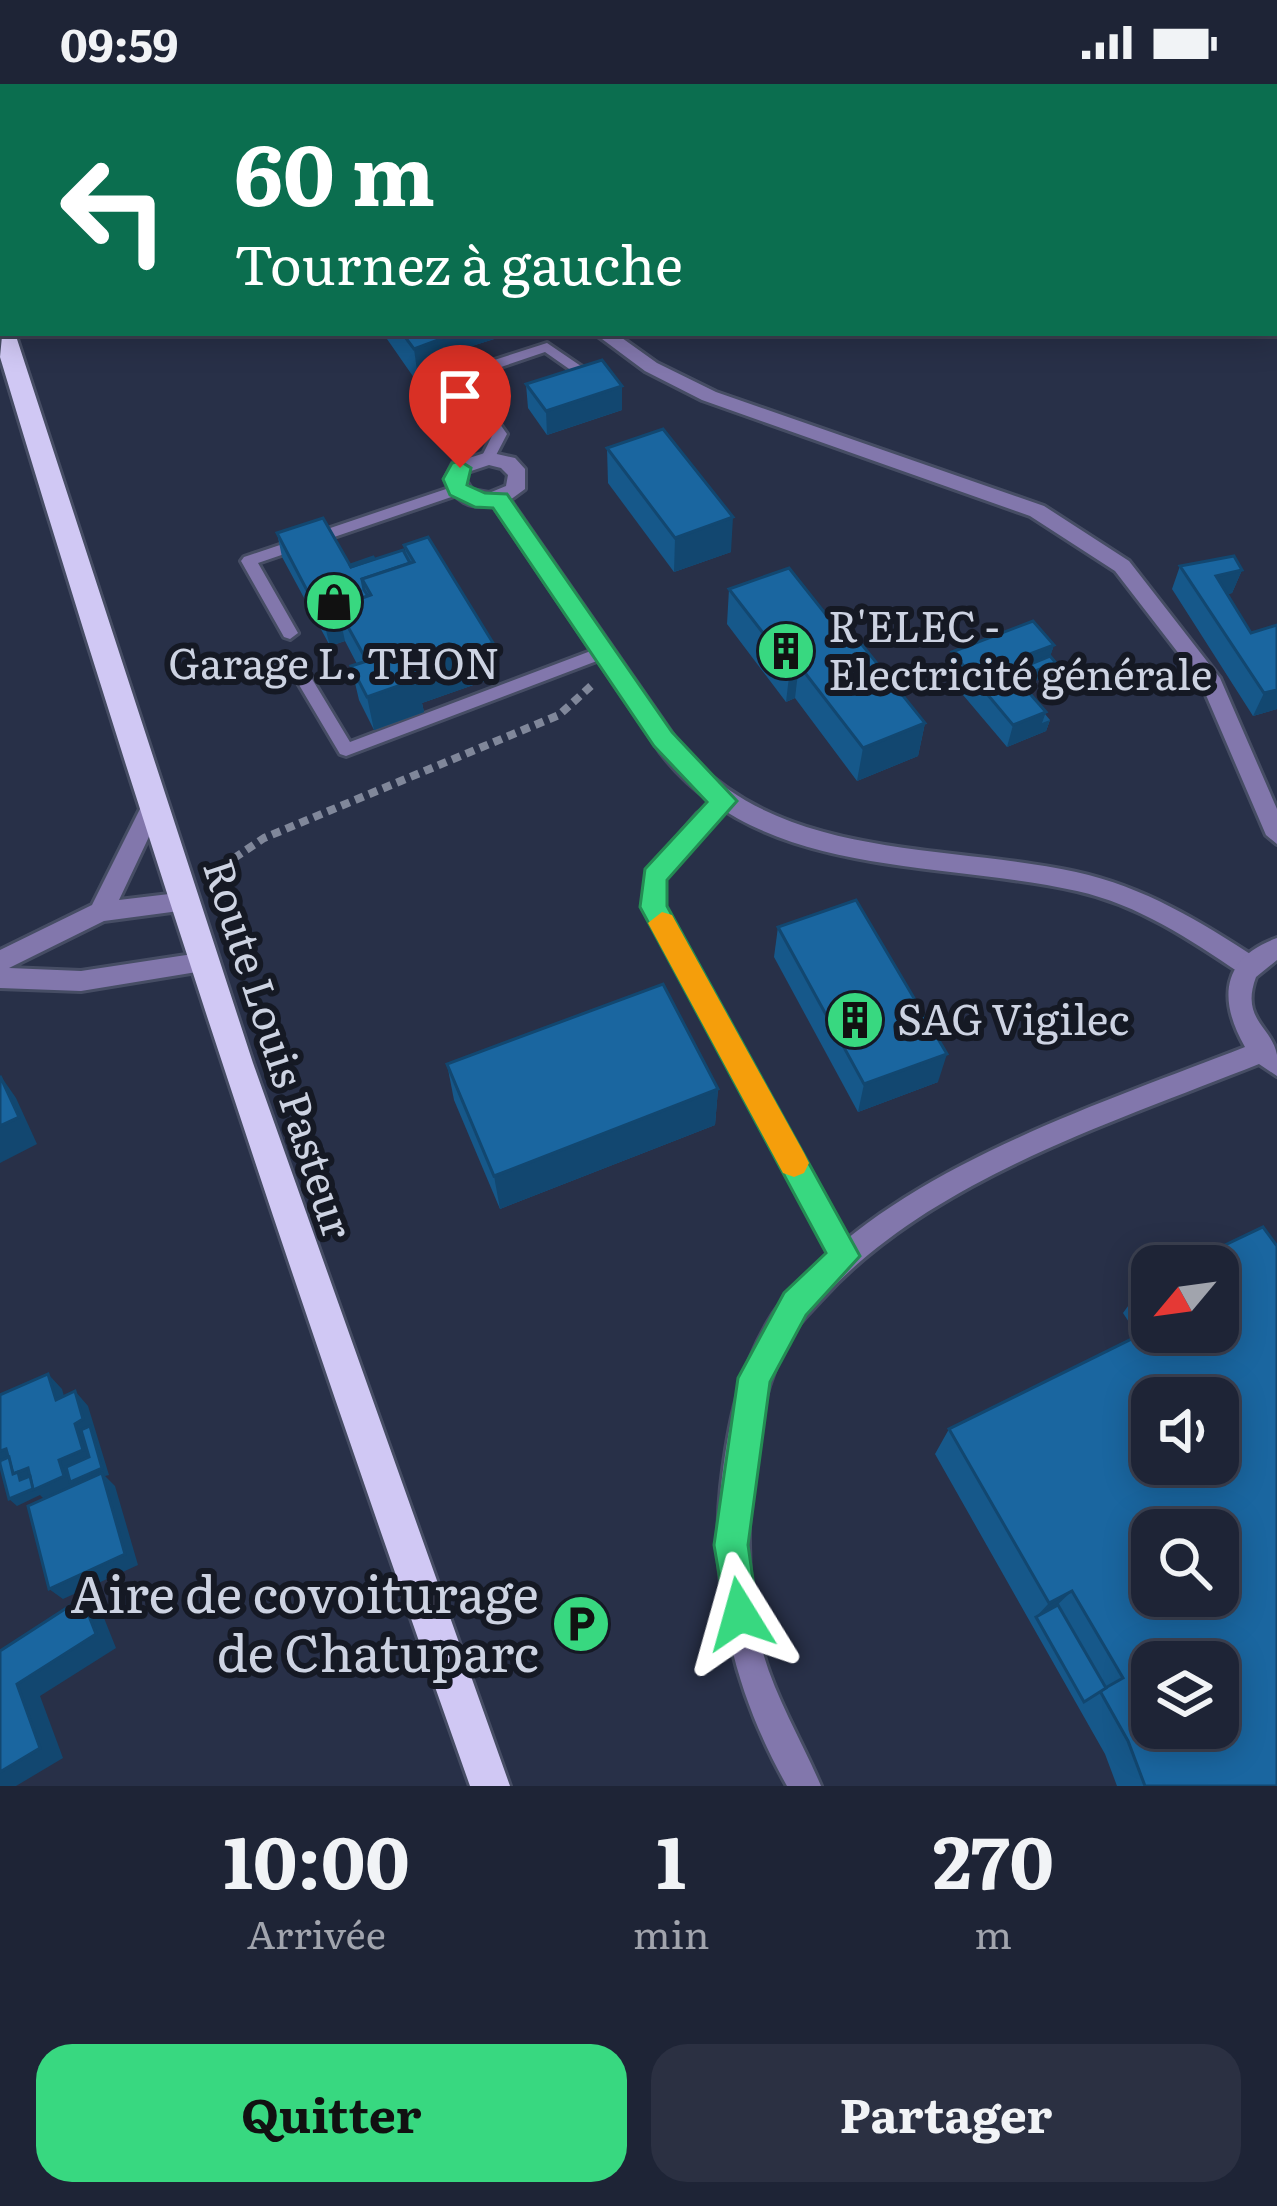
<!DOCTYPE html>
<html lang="fr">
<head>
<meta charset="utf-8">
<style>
  body { margin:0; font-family:Literata,serif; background:#2b3042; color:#f1f3f6; height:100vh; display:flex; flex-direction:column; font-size:45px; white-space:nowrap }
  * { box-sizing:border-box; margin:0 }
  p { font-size:39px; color:#a1a4ad }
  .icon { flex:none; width:66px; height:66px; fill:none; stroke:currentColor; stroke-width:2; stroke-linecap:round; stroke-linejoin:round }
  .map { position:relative; height:1702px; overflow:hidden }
  .sheet { display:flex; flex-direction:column; background:#1e2436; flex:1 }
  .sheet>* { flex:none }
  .guide { position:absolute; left:0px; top:0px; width:1278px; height:252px; box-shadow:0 6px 30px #0003,0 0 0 3px #3c4151; background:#0b6e4f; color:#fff; overflow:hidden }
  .needle { width:78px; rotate:241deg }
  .tools { position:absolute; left:1131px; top:1161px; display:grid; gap:24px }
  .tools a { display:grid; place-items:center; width:108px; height:108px; border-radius:24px; background:#1e2436; box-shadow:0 6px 30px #0003,0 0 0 3px #3c4151; font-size:60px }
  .pin { position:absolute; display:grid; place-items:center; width:102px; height:102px; color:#fff; margin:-123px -51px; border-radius:50% 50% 50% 0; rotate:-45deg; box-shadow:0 0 12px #0007 }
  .pin .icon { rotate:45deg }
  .me { position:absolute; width:132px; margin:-66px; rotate:352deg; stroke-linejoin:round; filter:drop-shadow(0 0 9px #0008) }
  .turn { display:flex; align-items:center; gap:42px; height:252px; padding:0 36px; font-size:54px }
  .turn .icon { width:156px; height:156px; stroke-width:2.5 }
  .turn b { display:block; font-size:84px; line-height:102px }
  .eta { display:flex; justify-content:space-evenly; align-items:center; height:204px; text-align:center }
  .eta b { font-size:72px; font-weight:700; line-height:84px }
  .primary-button { display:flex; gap:24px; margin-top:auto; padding:24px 36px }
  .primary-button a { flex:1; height:138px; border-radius:36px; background:#38d880; color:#111; font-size:48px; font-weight:700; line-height:138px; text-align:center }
  .primary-button a+a { background:#2b3042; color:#f1f3f6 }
  .status { display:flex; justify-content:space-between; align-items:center; height:84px; padding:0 60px; background:#1e2436; direction:ltr }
  .status svg { height:33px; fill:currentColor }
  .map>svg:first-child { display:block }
</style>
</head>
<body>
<div class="status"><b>09:59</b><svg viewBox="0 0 49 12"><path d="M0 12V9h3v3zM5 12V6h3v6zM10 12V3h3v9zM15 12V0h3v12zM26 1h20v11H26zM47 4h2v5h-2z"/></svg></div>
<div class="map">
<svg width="1277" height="1702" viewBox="0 0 1277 1702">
  <rect width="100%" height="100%" fill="#283048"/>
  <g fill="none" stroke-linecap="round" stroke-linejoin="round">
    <defs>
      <g id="service">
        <path d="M547 259 597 293 595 296H585L545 268 495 285 475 305 507 350 493 377H483L481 374 493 350 460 305 485 279Z"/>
        <path d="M458 401 465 406 463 409 258 479 298 549 290 555 284 553 241 477 244 473Z"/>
        <path d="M604 562 612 568 610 572 346 672 340 670 295 594 303 588 309 590 350 658Z"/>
        <path d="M724 710 730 712 732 717C715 739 677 767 665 792 661 800 662 813 662 822L851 1165 854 1172 851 1179 844 1182 837 1179 644 822 648 787 697 730Z"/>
      </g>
      <g id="minor">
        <path d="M488 368 515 374 525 385V405L510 416 677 657C772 778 940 758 1076 788 1144 803 1200 837 1258 875L1261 882 1258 889H1240C1189 855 1139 821 1077 807 936 775 759 796 661 669L493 421C469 425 455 417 445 395L453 379ZM489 381 501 384 508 391 506 402 489 409 472 406 465 395 468 388Z"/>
        <path d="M153 712 164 721 119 816 186 808 194 811 198 818 194 825 104 837 9 884 81 887 206 868 215 871 218 878 215 885 81 907 0 904V866L92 821 145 715Z"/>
      </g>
      <g id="tertiary">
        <path d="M385 0H401L403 3H387Z"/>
        <path d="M594 249H615L657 279 716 308 1044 422 1129 477 1220 594 1277 725V760L1266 751 1200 597 1115 487 1030 432 702 316 645 287Z"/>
        <path d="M1277 854V876L1256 893C1240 936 1272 942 1277 971 1277 978 1277 985 1277 992L1259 980C1114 1038 929 1096 822 1215 812 1226 800 1237 792 1250 765 1296 757 1344 752 1397 746 1455 748 1513 763 1569 777 1617 802 1657 821 1702H787C735 1610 710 1509 721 1403 728 1341 739 1284 773 1230 781 1217 793 1207 803 1196 909 1081 1102 1019 1245 963 1218 916 1221 874 1277 854Z"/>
      </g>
      <path id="primary" d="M3 242V249H15L253 979 510 1702H470C302 1229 144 753 0 273Z"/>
    </defs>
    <!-- service casing -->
    <use href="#service" stroke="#464d64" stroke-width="6"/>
    <!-- minor casing -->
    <use href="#minor" stroke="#464d64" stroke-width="6"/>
    <!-- tertiary casing -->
    <use href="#tertiary" stroke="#464d64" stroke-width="6"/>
    <!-- primary casing -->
    <use href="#primary" stroke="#464d64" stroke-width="6"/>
    <!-- path -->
    <path stroke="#80879a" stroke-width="8" stroke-dasharray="9 6" stroke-linecap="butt" d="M209 791 264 754 559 631 591 602"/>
    <!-- service -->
    <use href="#service" fill="#8277ac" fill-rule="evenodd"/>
    <!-- minor -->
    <use href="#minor" fill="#8277ac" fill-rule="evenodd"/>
    <!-- tertiary -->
    <use href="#tertiary" fill="#8277ac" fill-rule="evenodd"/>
    <!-- primary -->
    <use href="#primary" fill="#d0c8f4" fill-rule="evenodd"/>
  </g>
  <!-- wall -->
  <g fill="#16588a">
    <path d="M3 66V135L0 132V80H2L0 67Z"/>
    <path d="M386 249H513L453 268V288L419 301 387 255Z"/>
    <path d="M526 300 622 302V326L547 351 528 324Z"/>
    <path d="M607 364 731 468 674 488 608 399Z"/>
    <path d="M277 449 350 481 374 475 406 472 404 461 493 559 496 593 422 619 424 628 374 646 359 616 351 582 357 580 345 557 330 562 282 473Z"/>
    <path d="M1180 482 1242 486 1232 509 1228 510 1277 625 1253 632 1172 505Z"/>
    <path d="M729 505 925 639 918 672 857 697 795 614 786 618 727 540Z"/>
    <path d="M1054 561 1050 572 1052 590 1023 602 1046 628 1045 630 1050 636 1046 647 1007 663 947 592 952 568Z"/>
    <path d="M778 843 938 998 858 1028 774 873Z"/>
    <path d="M447 980 718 1005 715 1041 500 1125 454 1016Z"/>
    <path d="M1152 1196V1248L1277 1702H1117L1105 1670 935 1370 949 1345 1138 1252 1123 1229 1144 1200Z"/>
  </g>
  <!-- shaded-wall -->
  <g fill="#124770">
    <path d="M446 249H513L453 268V288L419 301 414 265Z"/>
    <path d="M622 302V326L547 351 546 327Z"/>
    <path d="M733 433 731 468 674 488 675 454Z"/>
    <path d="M1242 486 1232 509 1217 513 1216 492Z"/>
    <path d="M340 534 345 557 330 562 324 539Z"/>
    <path d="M493 559 496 593 422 619 424 628 374 646 367 613 414 587Z"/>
    <path d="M1054 561 1047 582 1056 579 1052 590 1014 606 1022 573Z"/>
    <path d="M799 581 795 614 786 618 790 584Z"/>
    <path d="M1277 606V625L1253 632 1264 609Z"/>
    <path d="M1046 628 1042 639 1050 636 1046 647 1007 663 1013 641Z"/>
    <path d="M925 639 918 672 857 697 863 664Z"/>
    <path d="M947 970 938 998 858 1028 864 1000Z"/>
    <path d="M0 991 16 1014 37 1060 0 1079Z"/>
    <path d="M718 1005 715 1041 500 1125 494 1092Z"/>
    <path d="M48 1290 62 1305 69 1330 56 1316Z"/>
    <path d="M75 1307 88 1322 109 1391 105 1392 115 1402 138 1481 63 1515 49 1505 47 1418 40 1411 17 1422 9 1415 28 1402 0 1378V1367L6 1365 59 1376 75 1340Z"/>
    <path d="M1072 1507 1052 1526 1036 1533 1049 1519Z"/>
    <path d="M82 1514 102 1529 116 1564 40 1612 63 1674 16 1702H0V1688L17 1600Z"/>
  </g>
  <!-- building -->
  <g fill="#1a66a0" stroke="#124770" stroke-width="3" fill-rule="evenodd">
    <path d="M223 0H269L268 3H226Z"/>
    <path d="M3 79V114L0 111V80Z"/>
    <path d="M402 249H450L449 252 414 265Z"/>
    <path d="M602 276 622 302 546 327 526 300Z"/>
    <path d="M663 345 733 433 675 454 607 364Z"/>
    <path d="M323 434 351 483 403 466 410 479 362 495 364 506 368 512 337 523 340 534 324 539 277 449Z"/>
    <path d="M428 453 493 559 414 587 418 595 367 613 351 582 367 577 337 523 371 511 362 495 414 478 404 461Z"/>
    <path d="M1234 472 1242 486 1216 492 1251 549 1277 541V606L1264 609 1180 482Z"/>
    <path d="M373 473 374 475 351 483 350 481Z"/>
    <path d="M789 484 850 561 859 557 925 639 863 664 799 581 790 584 729 505Z"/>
    <path d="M1033 537 1054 561 1022 573 1028 580 1025 592 1017 595 1046 628 1013 641 952 568Z"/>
    <path d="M1050 572 1056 579 1025 591 1028 581Z"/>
    <path d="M856 816 947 970 864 1000 778 843Z"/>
    <path d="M663 900 718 1005 494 1092 447 980Z"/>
    <path d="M0 992 19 1033 0 1042Z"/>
    <path d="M1263 1143 1277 1162V1702H1145L1128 1657 1100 1607 1123 1594 1072 1507 1049 1519 949 1345 1152 1245V1248H1218V1182H1181ZM1152 1314H1218V1380H1152ZM1152 1446H1218V1512H1152ZM1152 1578H1218V1644H1152Z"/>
    <path d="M1152 1196V1211L1144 1200Z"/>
    <path d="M48 1290 56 1316 75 1307 83 1335 75 1340 83 1366 59 1376 64 1392 33 1406 28 1384 13 1390 6 1365 0 1367V1311Z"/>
    <path d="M90 1342 102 1384 70 1398 66 1383 89 1373 81 1346Z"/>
    <path d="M9 1373 13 1390 18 1388 20 1396 30 1392 33 1405 9 1415 0 1380V1377Z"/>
    <path d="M102 1389 125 1470 49 1505 28 1422Z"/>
    <path d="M82 1514 96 1550 17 1600 40 1664 0 1688V1567Z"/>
    <path d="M1058 1521 1106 1604 1084 1618 1036 1533Z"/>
  </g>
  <!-- route -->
  <path fill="#38d880" stroke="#248c53" stroke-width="3" d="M460 377 471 384 467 401 485 409 507 410 672 648 737 717 667 796V822L860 1172 806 1231 770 1298 748 1461 758 1530 753 1542 740 1548 728 1542 714 1461 738 1294 784 1209 826 1169 640 823 645 785 707 718 654 662 493 424 475 423 450 411 443 395 452 379Z"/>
  <!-- slow -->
  <path fill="#f59e0b" d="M662 828 672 831 804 1069 809 1079 804 1089 794 1093 783 1089 648 839Z"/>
  <!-- icons -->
  <defs>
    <symbol id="shop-disc" viewBox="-11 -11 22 22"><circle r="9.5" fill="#38d880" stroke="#151924"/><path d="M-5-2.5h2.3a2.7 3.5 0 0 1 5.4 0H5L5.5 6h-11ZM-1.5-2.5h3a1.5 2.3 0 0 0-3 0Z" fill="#111"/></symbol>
    <symbol id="building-disc" viewBox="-11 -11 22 22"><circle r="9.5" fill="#38d880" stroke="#151924"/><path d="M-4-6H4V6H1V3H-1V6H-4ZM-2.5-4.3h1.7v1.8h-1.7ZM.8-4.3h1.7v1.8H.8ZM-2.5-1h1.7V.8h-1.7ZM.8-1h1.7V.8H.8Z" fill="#111"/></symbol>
    <symbol id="parking-disc" viewBox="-11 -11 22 22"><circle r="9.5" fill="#38d880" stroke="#151924"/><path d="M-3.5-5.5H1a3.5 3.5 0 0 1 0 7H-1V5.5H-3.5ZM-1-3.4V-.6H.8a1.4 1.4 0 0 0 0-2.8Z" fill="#111"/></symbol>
  </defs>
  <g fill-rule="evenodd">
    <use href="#shop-disc" x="301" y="485" width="66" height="66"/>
    <use href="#building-disc" x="753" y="534" width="66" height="66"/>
    <use href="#building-disc" x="822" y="903" width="66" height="66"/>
    <use href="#parking-disc" x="548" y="1507" width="66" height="66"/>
  </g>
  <g text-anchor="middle" stroke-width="12" stroke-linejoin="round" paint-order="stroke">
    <!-- poi labels -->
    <g font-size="42" fill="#cdd3e2" stroke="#151924" text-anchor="start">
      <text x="828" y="558">R'ELEC -<tspan x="828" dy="48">Electricité générale</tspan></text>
      <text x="334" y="595" text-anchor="middle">Garage L. THON</text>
      <text x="897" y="951">SAG Vigilec</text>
    </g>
    <!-- street labels -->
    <g font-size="42" fill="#cdd3e2" stroke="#151924">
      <text transform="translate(278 965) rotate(72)" y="15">Route Louis Pasteur</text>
    </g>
    <!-- near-poi labels -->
    <g font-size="51" fill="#cdd3e2" stroke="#151924" text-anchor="end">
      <text x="539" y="1529">Aire de covoiturage<tspan x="539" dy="59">de Chatuparc</tspan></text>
    </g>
  </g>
</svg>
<div class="tools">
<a><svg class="needle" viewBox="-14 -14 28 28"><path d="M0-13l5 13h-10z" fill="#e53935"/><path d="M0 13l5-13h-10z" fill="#a1a4ad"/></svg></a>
<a><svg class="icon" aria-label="sound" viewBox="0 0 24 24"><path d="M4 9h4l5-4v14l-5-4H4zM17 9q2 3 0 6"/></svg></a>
<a><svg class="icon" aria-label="search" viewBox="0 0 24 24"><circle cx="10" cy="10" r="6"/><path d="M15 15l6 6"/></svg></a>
<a><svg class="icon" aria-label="layers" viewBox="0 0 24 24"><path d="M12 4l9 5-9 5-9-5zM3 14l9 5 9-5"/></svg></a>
</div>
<div class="pin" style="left:460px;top:384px;background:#d93025"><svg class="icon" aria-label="arrive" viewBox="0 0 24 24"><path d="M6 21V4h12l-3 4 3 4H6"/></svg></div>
<svg class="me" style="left:740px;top:1530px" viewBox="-20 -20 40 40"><path d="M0-17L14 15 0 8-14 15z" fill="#38d880" stroke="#fff" stroke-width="4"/></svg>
<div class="guide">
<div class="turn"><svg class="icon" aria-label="left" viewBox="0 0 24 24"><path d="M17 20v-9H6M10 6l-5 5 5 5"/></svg><div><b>60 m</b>Tournez à gauche</div></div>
</div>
</div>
<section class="sheet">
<div class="eta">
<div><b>10:00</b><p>Arrivée</p></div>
<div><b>1</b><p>min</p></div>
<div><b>270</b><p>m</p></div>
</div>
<div class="primary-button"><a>Quitter</a><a>Partager</a></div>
</section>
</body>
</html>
